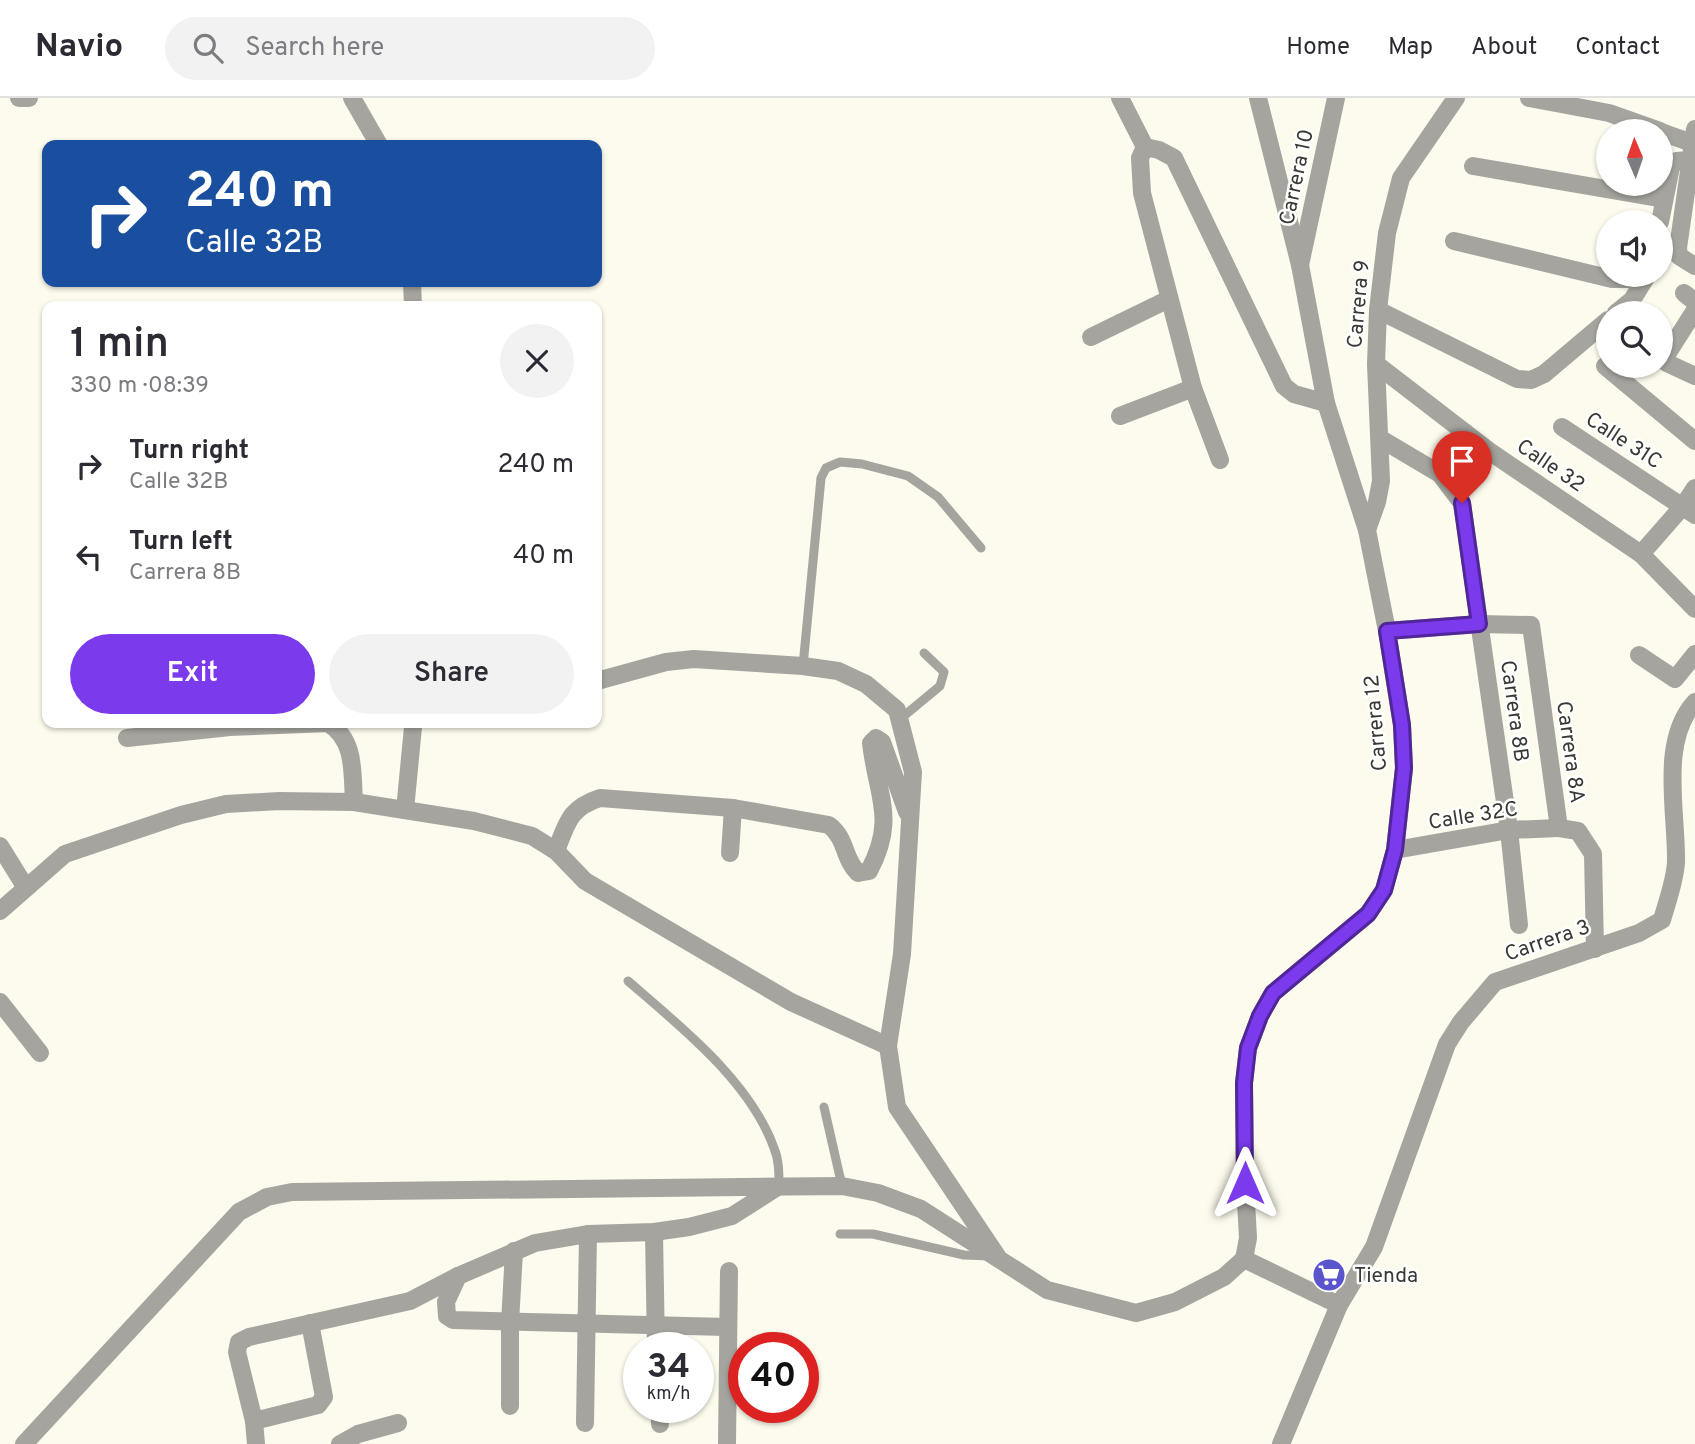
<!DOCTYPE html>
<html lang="en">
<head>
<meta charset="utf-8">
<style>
  body { margin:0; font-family:Overpass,sans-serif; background:#f2f2f3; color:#2b2b33; height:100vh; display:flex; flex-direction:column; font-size:26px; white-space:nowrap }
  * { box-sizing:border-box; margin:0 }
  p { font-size:23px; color:#7c7c81 }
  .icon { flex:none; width:38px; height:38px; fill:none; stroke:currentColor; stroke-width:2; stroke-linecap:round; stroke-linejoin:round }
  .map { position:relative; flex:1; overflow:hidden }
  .panel { position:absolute; left:42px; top:203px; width:560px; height:427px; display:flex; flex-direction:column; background:#fff; border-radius:14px; box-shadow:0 2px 5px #0004 }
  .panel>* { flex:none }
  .guide { position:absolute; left:42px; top:42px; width:560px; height:147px; border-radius:14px; box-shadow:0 2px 5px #0004; background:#1a4fa0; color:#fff; overflow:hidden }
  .needle { width:46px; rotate:358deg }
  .buttons { position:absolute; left:1596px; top:21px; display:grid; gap:14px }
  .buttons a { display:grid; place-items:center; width:77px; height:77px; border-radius:50%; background:#fff; box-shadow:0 2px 5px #0004; font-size:35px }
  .speed { position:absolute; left:623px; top:1234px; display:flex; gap:14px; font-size:35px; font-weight:700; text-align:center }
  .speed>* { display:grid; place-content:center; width:91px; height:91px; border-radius:50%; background:#fff; box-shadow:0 2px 5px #0004; line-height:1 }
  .speed small { font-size:18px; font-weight:400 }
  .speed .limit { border:10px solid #d22; background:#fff; color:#111 }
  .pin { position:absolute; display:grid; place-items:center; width:60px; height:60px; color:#fff; margin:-72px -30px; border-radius:50% 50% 50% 0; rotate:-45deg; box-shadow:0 0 7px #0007 }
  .pin .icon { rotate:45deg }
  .me { position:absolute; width:77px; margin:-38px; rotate:0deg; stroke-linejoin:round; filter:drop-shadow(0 0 5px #0008) }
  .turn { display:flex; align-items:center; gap:24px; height:147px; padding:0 28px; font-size:32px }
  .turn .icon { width:91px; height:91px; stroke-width:2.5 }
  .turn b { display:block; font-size:49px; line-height:60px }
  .round { display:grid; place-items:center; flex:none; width:74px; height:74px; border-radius:37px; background:#f2f2f3 }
  .overview { display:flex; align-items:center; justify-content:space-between; height:119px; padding:0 28px }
  h1 { font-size:42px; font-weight:600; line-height:52px }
  .action { display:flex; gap:14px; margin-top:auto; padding:14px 28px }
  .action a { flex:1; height:80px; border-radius:42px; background:#7c3aed; color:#fff; font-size:28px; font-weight:600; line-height:80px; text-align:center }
  .action a+a { background:#f2f2f3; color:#2b2b33 }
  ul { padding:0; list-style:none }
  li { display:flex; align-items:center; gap:21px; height:91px; padding:0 28px }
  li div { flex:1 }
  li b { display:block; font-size:26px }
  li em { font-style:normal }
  header { display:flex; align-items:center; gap:42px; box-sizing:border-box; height:98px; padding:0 35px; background:#fff; border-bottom:2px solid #e1e1e2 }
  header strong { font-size:33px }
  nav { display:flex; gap:38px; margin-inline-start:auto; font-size:24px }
  .search { width:490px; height:63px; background:#f2f2f3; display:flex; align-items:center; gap:18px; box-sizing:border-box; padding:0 24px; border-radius:38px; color:#7c7c81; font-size:26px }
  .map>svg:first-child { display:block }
</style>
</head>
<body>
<header>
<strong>Navio</strong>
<div class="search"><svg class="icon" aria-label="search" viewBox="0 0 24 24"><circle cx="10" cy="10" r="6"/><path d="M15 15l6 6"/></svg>Search here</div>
<nav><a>Home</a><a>Map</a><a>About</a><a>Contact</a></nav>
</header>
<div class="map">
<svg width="1695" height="1346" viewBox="0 0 1695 1346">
  <rect width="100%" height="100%" fill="#fdfbed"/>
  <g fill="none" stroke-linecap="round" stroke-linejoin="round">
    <!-- service -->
    <g stroke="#a5a49e" stroke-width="9">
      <path d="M803 568 821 380 826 370 840 364 862 366 908 378 938 399 981 450"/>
      <path d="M899 622 940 588 944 574 924 555"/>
      <path d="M628 883C680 928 750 983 774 1050 779 1062 779 1075 779 1088"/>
      <path d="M824 1009 842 1088"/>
      <path d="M840 1136H873L964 1157 990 1158"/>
    </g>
    <!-- minor -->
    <g stroke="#a5a49e" stroke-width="18">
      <path d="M19 0H29"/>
      <path d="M352 0 379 47"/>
      <path d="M1120 0 1145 49"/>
      <path d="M1529 0 1609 15 1660 33"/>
      <path d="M1695 31 1678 150 1679 158 1695 168"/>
      <path d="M1661 34 1692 45"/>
      <path d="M1473 68 1664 101"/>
      <path d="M1660 124 1671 69 1676 63 1690 62"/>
      <path d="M1454 143 1612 181H1645L1647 177"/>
      <path d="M1300 167 1336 0"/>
      <path d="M412 184 413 208"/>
      <path d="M1684 195 1695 204"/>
      <path d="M1378 212 1517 281 1531 282 1544 276 1608 222"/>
      <path d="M1695 212 1664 261 1667 265 1695 278"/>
      <path d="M1616 215 1632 202 1645 181"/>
      <path d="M1091 239 1169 201"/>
      <path d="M1376 266 1489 353 1641 456 1695 511"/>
      <path d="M1605 268 1695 343"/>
      <path d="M1120 318 1193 290"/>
      <path d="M1562 329 1695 417"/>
      <path d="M1381 341 1440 376 1462 405 1509 732 1519 827"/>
      <path d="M1220 362 1193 290 1142 95 1140 60 1145 49 1159 52 1174 60 1284 288 1294 296 1326 305"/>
      <path d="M1367 432 1377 404 1381 383 1376 266 1378 212 1387 135 1401 80 1456 0"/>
      <path d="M1641 456 1683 408 1695 390"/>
      <path d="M1387 533 1479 526 1531 527 1559 730 1578 733 1593 756 1595 851"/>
      <path d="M1639 557 1675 581 1695 556"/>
      <path d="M597 583 666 564 694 561 803 568 838 573 866 586 897 612 913 674 902 856 888 948 897 1009 997 1158"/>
      <path d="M127 640 230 629 328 625C356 642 352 675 354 704"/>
      <path d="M405 712 413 629"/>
      <path d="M0 748 26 790"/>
      <path d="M1395 752 1509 732 1559 730"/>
      <path d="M556 753C567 725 569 710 600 700L733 710 829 727C847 741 843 760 858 775L869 773C897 720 877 699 871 645L876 640 882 644 907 714"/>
      <path d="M730 755 733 710"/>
      <path d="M0 813 65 756 181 717 226 706 279 703 354 704 474 723 532 738 556 753 585 783 791 904 888 948"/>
      <path d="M0 904 40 955"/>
      <path d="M654 1134 656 1250"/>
      <path d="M1244 1161 1339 1207"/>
      <path d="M458 1178 446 1204 447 1218 453 1222 727 1229"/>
      <path d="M510 1308V1225L514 1153"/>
      <path d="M659 1309 660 1326"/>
      <path d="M254 1323 318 1307 324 1299 310 1225"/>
      <path d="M585 1325 588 1136"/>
      <path d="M256 1346 254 1323 237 1254 239 1244 249 1239 410 1203 458 1178 535 1145 588 1136 654 1134 689 1129 732 1118 779 1088"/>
      <path d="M340 1346 358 1336 398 1325"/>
      <path d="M727 1346 729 1173"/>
      <path d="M1281 1346 1339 1207 1374 1149 1447 946 1461 924 1495 884 1639 835 1662 822C1667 804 1675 783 1676 764 1677 715 1659 643 1695 604"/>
    </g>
    <!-- tertiary -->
    <path stroke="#a5a49e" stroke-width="18" d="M24 1346 239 1114 267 1099 292 1094 842 1088 878 1095 921 1111 1047 1192 1136 1215 1175 1204 1224 1179 1244 1161 1248 1140 1245 1085 1244 985 1248 950 1260 918 1273 895 1368 816 1384 792 1395 752 1404 670 1402 627 1387 533 1367 432 1326 305 1300 167 1258 0"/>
  </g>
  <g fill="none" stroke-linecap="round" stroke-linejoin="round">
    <defs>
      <path id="route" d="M1245 1085 1244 985 1248 950 1260 918 1273 895 1368 816 1384 792 1395 752 1404 670 1402 627 1387 533 1479 526 1462 405"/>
    </defs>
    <!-- route casing -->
    <use href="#route" stroke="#51269a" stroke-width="18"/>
    <!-- route -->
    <use href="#route" stroke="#7c3aed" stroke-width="12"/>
  </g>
  <!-- icons -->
  <defs>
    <symbol id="supermarket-disc" viewBox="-11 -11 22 22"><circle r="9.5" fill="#5a55cd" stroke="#fff"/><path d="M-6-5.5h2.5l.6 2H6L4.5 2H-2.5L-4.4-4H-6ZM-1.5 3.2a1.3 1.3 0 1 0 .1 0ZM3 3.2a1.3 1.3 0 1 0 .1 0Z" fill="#fff"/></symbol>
  </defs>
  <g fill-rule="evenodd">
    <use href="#supermarket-disc" x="1310" y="1158" width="38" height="38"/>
  </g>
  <g text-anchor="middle" stroke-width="5" stroke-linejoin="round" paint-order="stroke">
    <!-- street labels -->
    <g font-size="21" fill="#393832" stroke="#fff">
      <text transform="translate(1296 79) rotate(-78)" y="7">Carrera 10</text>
      <text transform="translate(1358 206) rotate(-85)" y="7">Carrera 9</text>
      <text transform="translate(1624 342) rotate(33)" y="7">Calle 31C</text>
      <text transform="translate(1551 367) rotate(34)" y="7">Calle 32</text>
      <text transform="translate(1515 613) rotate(82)" y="7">Carrera 8B</text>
      <text transform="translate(1375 625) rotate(-95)" y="7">Carrera 12</text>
      <text transform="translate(1571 654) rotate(82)" y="7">Carrera 8A</text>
      <text transform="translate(1473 717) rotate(-9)" y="7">Calle 32C</text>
      <text transform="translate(1547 842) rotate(-19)" y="7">Carrera 3</text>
    </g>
    <!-- poi labels -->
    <g font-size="21" fill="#393832" stroke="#fff" text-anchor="start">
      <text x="1354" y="1184">Tienda</text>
    </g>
  </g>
</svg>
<div class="buttons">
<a><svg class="needle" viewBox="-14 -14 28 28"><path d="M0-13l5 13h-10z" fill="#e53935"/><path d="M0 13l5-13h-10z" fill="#7c7c81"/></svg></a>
<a><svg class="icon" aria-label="sound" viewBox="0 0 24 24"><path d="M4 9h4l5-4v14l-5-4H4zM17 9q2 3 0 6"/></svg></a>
<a><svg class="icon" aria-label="search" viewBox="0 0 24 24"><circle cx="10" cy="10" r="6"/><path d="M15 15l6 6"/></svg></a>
</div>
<div class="speed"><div>34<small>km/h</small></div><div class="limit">40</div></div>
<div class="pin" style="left:1462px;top:405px;background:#d93025"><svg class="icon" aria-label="arrive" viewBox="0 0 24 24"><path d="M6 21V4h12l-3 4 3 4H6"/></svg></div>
<svg class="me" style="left:1245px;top:1085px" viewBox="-20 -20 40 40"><path d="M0-17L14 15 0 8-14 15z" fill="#7c3aed" stroke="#fff" stroke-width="4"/></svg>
<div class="guide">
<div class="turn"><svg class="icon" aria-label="right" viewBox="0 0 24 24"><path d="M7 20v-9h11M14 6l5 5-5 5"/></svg><div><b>240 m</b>Calle 32B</div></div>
</div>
<section class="panel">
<div class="overview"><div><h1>1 min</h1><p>330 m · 08:39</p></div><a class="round"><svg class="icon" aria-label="close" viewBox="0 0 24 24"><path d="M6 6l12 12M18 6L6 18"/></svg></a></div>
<ul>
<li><svg class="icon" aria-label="right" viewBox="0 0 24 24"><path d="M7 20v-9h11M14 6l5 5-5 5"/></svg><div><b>Turn right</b><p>Calle 32B</p></div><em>240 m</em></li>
<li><svg class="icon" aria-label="left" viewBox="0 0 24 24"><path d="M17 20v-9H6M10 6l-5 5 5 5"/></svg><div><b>Turn left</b><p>Carrera 8B</p></div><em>40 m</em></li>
</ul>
<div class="action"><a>Exit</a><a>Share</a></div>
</section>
</div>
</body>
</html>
